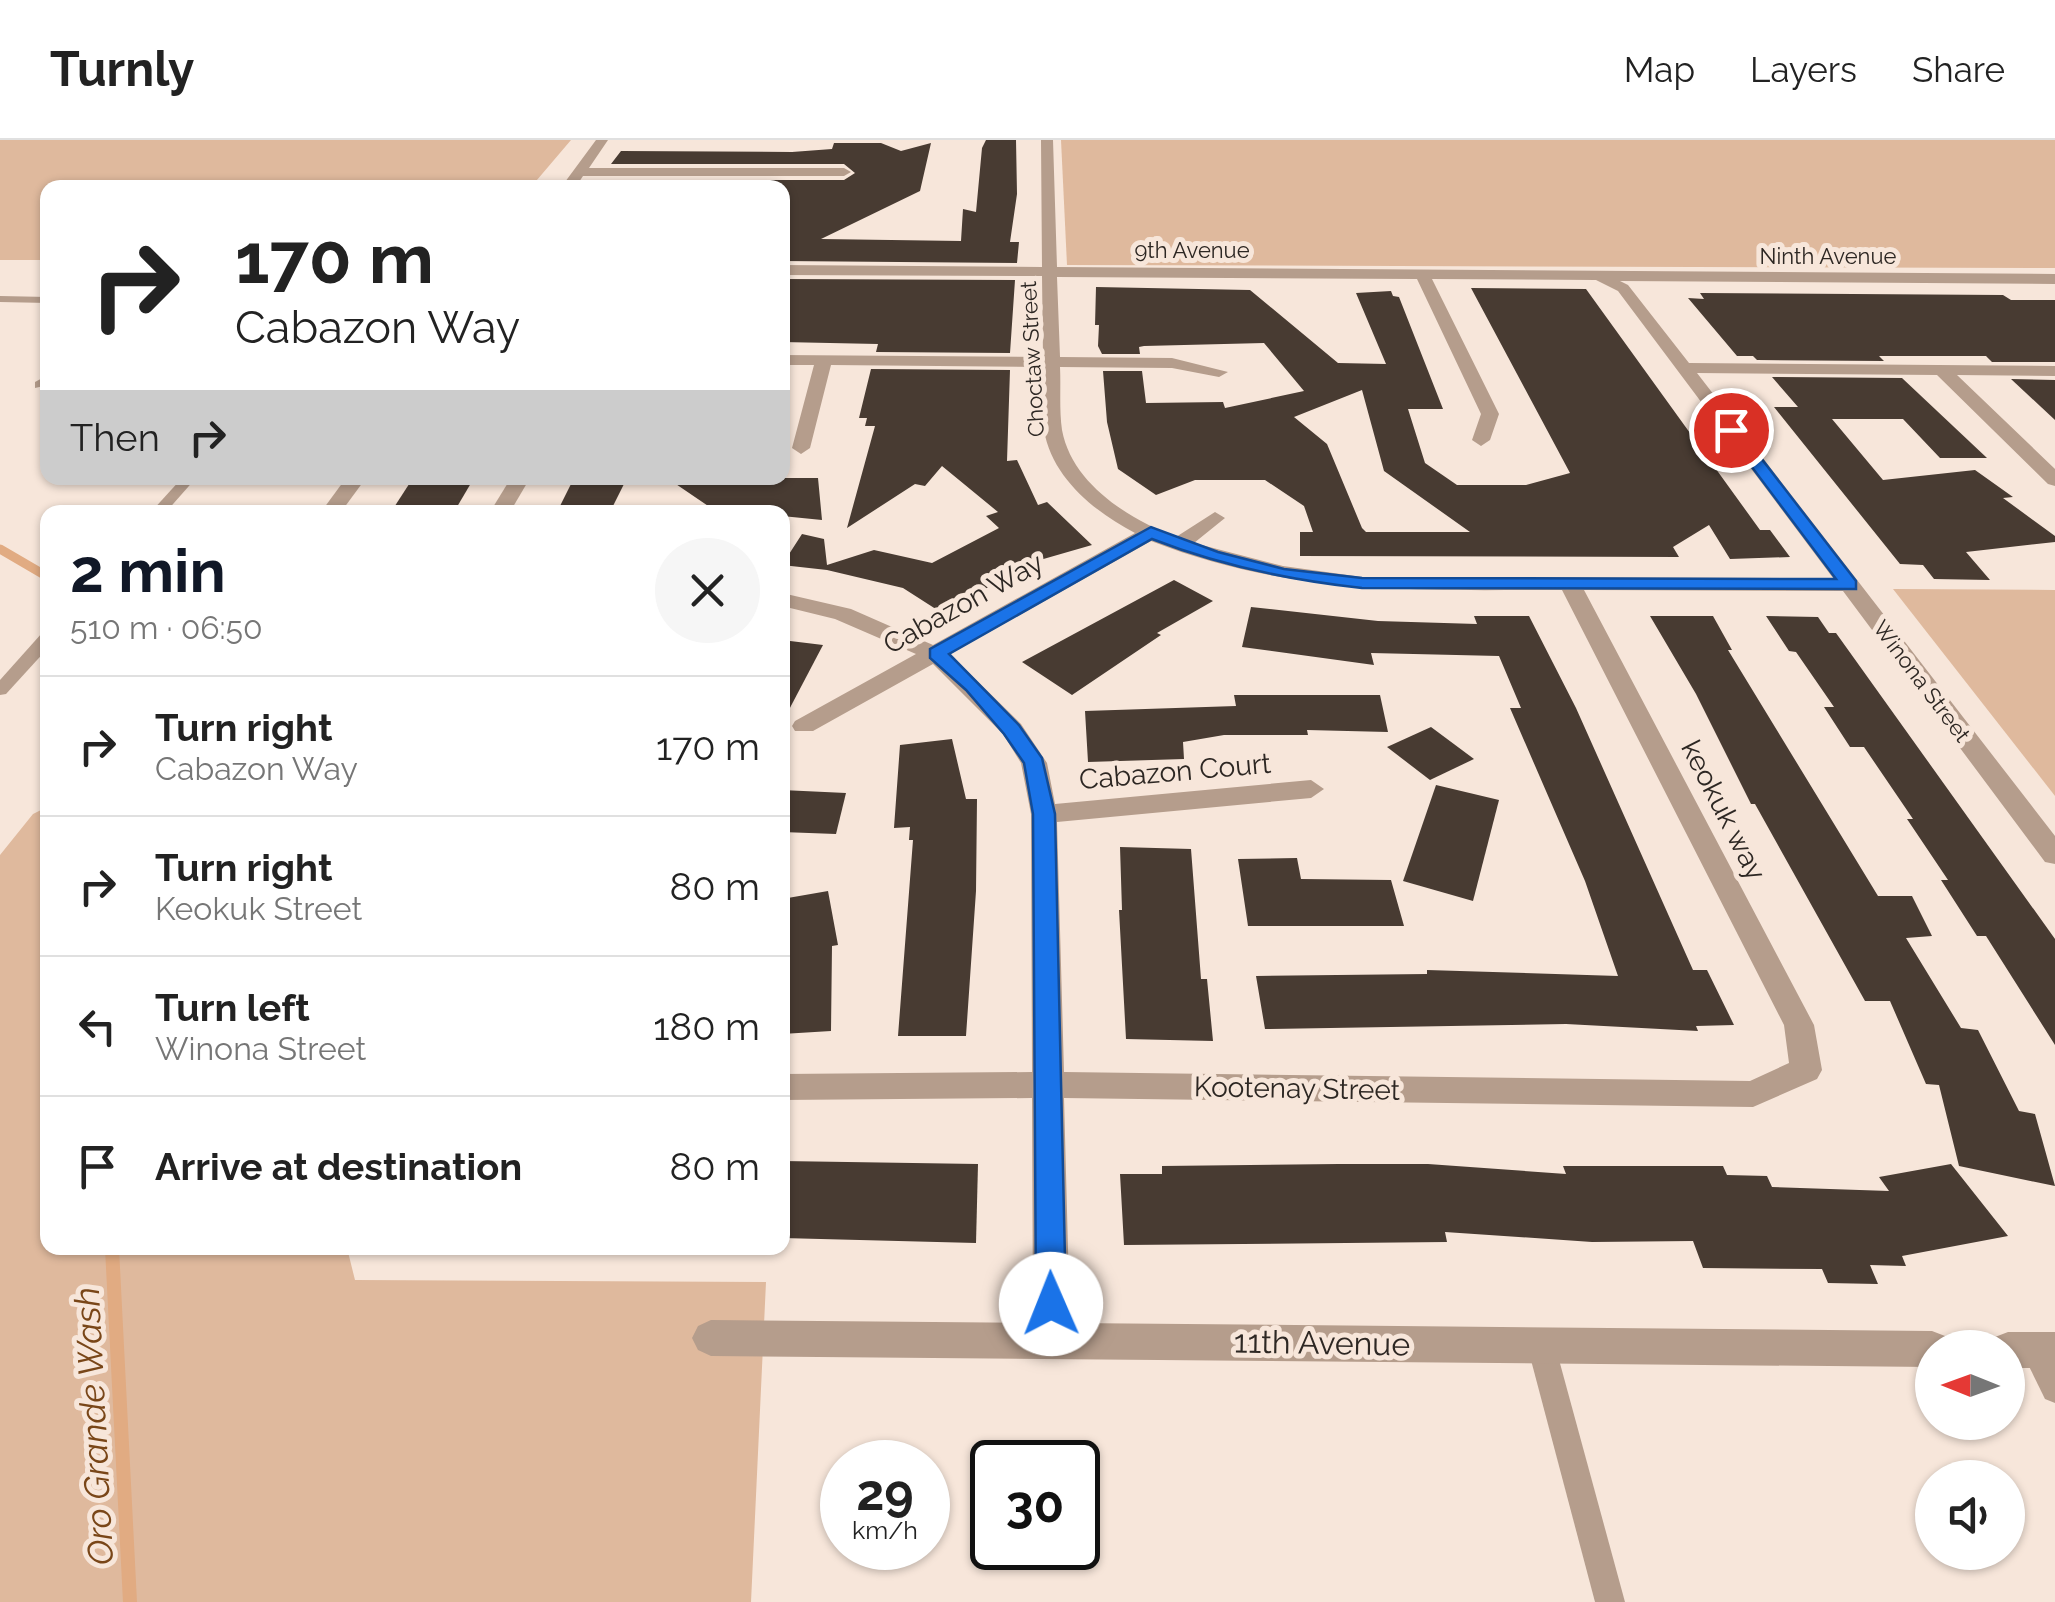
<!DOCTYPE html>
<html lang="en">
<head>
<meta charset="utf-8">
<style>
  body { margin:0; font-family:Raleway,sans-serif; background:#f6f6f6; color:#222; height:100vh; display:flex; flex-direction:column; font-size:38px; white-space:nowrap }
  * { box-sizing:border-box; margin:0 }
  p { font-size:32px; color:#767676 }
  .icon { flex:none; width:55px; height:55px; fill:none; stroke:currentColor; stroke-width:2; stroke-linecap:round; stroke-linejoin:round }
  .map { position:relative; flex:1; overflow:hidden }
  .details { position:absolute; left:40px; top:365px; width:750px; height:750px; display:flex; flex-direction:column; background:#fff; border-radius:20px; box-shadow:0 2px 8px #0004 }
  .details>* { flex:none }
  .banner { position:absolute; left:40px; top:40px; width:750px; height:305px; border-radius:20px; box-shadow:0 2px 8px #0004; background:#fff; color:#222; overflow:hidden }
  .needle { width:65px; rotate:271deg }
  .controls { position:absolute; left:1915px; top:1190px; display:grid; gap:20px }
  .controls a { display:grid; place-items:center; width:110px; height:110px; border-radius:50%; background:#fff; box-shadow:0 2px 8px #0004; font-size:50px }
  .speed { position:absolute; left:820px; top:1300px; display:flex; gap:20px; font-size:50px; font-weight:700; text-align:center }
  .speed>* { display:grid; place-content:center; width:130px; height:130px; border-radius:50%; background:#fff; box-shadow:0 2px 8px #0004; line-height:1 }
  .speed small { font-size:25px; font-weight:400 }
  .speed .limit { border:5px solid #111; border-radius:15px; background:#fff; color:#111 }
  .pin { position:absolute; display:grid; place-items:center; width:85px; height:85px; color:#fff; margin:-42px; border:5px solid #fff; border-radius:50%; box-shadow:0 2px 10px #0007 }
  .me { position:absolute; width:110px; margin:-55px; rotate:359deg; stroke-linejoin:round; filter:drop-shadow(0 0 8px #0008) }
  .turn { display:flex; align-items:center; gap:35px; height:210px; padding:0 30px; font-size:45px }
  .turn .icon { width:130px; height:130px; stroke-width:2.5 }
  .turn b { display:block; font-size:70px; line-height:85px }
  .then { display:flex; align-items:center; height:95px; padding:0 30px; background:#0003; gap:20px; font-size:38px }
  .round { display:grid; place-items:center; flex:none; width:105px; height:105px; border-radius:52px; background:#f6f6f6 }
  .head { display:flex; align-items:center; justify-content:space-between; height:170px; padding:0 30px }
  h1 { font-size:60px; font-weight:700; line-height:75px; color:#111827 }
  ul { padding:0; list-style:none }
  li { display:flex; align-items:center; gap:30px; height:140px; padding:0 30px; border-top:2px solid #e0e0e0 }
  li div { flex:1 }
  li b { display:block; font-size:38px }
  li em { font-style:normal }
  header { display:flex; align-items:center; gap:60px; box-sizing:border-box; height:140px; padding:0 50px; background:#fff; border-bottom:2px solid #e0e0e0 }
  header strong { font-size:48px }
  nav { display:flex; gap:55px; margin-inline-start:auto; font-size:35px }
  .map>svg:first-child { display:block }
</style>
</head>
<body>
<header>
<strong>Turnly</strong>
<nav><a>Map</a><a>Layers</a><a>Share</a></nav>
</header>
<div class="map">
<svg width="2055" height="1462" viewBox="0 0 2055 1462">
  <rect width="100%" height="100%" fill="#f7e6da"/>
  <!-- green -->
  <g fill="#dfb99d">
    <path d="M0 0H571L531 47 48 48 47 120H0Z"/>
    <path d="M1061 0H2055V128L1067 125Z"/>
    <path d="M1893 449 2055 450V656Z"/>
    <path d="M47 667 48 1108H347L355 1140 766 1142 751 1462H0V715L33 674Z"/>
  </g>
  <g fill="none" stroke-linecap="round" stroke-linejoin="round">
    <!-- stream-far1 -->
    <path stroke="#e1ab82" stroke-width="9" d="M0 409 48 437"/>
    <!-- stream -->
    <path stroke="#e1ab82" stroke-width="14" d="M112 1108 130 1462"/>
  </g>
  <!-- building -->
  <g fill="#483b32" fill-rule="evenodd">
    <path d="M986 0H1016L1017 54 1010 102H1019L1017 123 782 121V48H593L599 40H844L855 33 844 24H611L621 11 792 12 832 9 834 3H881L901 11 931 3 920 51 821 99 961 101 963 69 976 72 982 8Z"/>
    <path d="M782 139 1015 140 1010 213 876 212 878 204 782 202Z"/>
    <path d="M1096 147 1250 150 1338 223 1386 224 1356 153 1391 151 1393 156 1399 157 1443 269H1408L1425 323 1457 345H1526L1570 333 1471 148 1586 149 1760 390H1770L1790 417 1730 419 1709 385 1673 407 1679 417 1300 416V392H1313L1304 366 1265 340H1195L1156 355 1118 329 1107 282 1103 231H1142L1146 263 1223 262 1225 268 1304 251 1264 203 1144 206 1139 207 1140 214H1102L1098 206 1099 185H1095ZM1362 250 1384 331 1470 392H1366L1362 388 1327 304 1294 277Z"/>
    <path d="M1700 153 2003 155 2011 160H2055V222H1992L1986 216H1879L1884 221 1757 220 1753 216H1737L1688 158 1704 159Z"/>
    <path d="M871 229 1010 230 1007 321 1017 320 1038 365 1047 362 1092 405 1033 422 942 473 903 448 827 430 782 425 802 394 824 399 827 425 874 410 932 423 999 388 986 376 998 372 942 326 925 346 915 344 847 388 875 286H865L867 278H859Z"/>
    <path d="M1772 237 1902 238 1987 318H1940L1903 279H1832L1883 340 1975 330 2013 357 2003 358 2055 396V402L1966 412 1990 440 1934 439 1923 425 1900 424 1774 267H1798Z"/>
    <path d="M2011 239 2055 240V280Z"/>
    <path d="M413 338H474L454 372H391Z"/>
    <path d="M574 338H627L610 372H557Z"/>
    <path d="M667 338H818L822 380 782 376V372H717Z"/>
    <path d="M1174 440 1213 461 1157 493 1161 495 1072 555 1022 522Z"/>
    <path d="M1251 467 1378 481 1477 484 1474 476H1529L1576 568 1693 830H1707L1734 885 1696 886 1698 891 1566 884 1265 889 1256 836 1427 834V830L1618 836 1585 741 1510 568H1521L1499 516 1371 513 1374 525 1242 507Z"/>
    <path d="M1650 476H1713L1732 510H1728L1878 756H1912L1932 796 1906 798 1961 888 1978 890 2019 971 2035 974 2055 1046 1959 1026 1939 945 1926 944 1890 861H1865L1755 664H1751L1696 554Z"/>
    <path d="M1766 476 1818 477 1829 493H1836L2055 799V905L1986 796H1977L1941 740H1948L1907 679H1913L1864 607H1850L1824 567H1834L1796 512 1789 511Z"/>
    <path d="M782 500 823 505 782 583Z"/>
    <path d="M1234 555H1380L1388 592 1307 590 1308 595H1224L1183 602 1184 619 1088 622 1085 571 1236 566Z"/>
    <path d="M1431 587 1474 619 1430 640 1387 607Z"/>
    <path d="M952 599 966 659H977L976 751 966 896H898L913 700H909L910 687 894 688 900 605Z"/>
    <path d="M1436 645 1499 660 1473 761 1403 741Z"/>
    <path d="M782 650 846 653 836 694 782 692Z"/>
    <path d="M1120 707 1191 709 1201 839H1207L1213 901 1126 899 1119 770H1122Z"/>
    <path d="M1297 718 1301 739 1391 740 1404 786H1248L1238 719Z"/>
    <path d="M828 751 838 805 832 806 831 891 782 894V759Z"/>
    <path d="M782 1021 978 1024 976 1103 782 1098Z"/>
    <path d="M1339 1024H1428L1566 1034 1563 1026H1723L1727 1035 1767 1036 1772 1047 1889 1051 1879 1037 1951 1024 2008 1096 1902 1116 1906 1126 1870 1125 1878 1144 1828 1143 1822 1129 1703 1128 1693 1101 1592 1102 1445 1092 1447 1102 1124 1105 1120 1034H1162V1026Z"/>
  </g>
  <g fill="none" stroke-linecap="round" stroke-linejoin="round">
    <!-- service -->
    <g fill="#b59d8c" fill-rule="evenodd">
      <path d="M0 156 48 157V163L0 162Z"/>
      <path d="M48 235V245L35 248V242Z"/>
      <path d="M182 338H196L166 372H151Z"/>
      <path d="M48 492V508L6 554 0 555V540L42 493Z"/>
      <path d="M1541 1192 1551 1196 1555 1205 1625 1462H1595L1527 1205 1531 1196Z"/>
      <path d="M2035 1197 2045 1201 2055 1221V1263L2045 1259 2021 1210 2025 1201Z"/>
    </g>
    <!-- minor -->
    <g fill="#b59d8c" fill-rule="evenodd">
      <path d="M596 0H608L589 28H844L851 32 844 36H583L577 45H567L565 42Z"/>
      <path d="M1041 0H1053L1057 127 2055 134V144L1620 141 1628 145 1689 223 2055 226V236L1957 235 2055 329V346L2048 344 1937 235 1697 233 2055 696V724L2045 722 1843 451 1584 450 1814 885 1822 930 1817 939 1753 967 1064 958 1070 1183 1932 1191 1945 1196 1950 1208H1932V1227L711 1216 698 1210 692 1198 698 1186 711 1180 1033 1183 1032 958 782 960V934L1032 932 1031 674 1021 623 1003 594 933 524 813 591H795L792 586 795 581 916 514 835 479 782 466V453L851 469 933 505 1135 393C1095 372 1052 338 1044 290 1041 270 1043 248 1043 227L831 225 810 308 801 314 792 308 814 225H782V215L1043 217 1042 136 782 135V125L1042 127ZM1057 137 1417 139 1481 274 1472 300 1481 306 1490 300 1499 274 1432 139 1596 140 1618 151 1833 438 1362 437 1283 426 1194 403 1225 378 1215 372 1176 397C1129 379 1072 344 1062 290 1059 270 1061 247 1060 227L1172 228 1219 237 1228 232 1172 218 1060 217ZM1151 401C1292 456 1414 450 1562 450L1784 885 1789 923 1750 941 1064 932 1057 682 1311 658 1324 649 1311 640 1055 664 1047 623 1021 584 950 514Z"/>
      <path d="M346 338H366L341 372H321Z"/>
      <path d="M511 338H530L510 372H490Z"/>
      <path d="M2008 1192H2055V1228H2008V1208H1990L1995 1197Z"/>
    </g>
  </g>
  <!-- route -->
  <path fill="#1a73e8" stroke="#114b97" stroke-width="2.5" d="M1731 286 1737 287 1856 441V449L1362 448C1288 440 1221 426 1152 399L949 514 1019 585 1042 618 1055 674 1066 1164 1062 1174 1051 1178 1041 1174 1036 1164 1033 674 1024 623 1004 594 966 550 930 518V509L1151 387 1218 412 1284 429 1362 438 1836 439 1724 290Z"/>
  <g text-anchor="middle" stroke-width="10" stroke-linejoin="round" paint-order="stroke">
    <!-- far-street labels -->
    <g font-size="22" fill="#2d2723" stroke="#f7e6da">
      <text x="1192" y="118">9th Avenue</text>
      <text x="1828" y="124">Ninth Avenue</text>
      <text transform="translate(1032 219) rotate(-93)" y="8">Choctaw Street</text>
      <text transform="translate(1922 541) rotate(53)" y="8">Winona Street</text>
    </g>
    <!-- street labels -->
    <g font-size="28" fill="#2d2723" stroke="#f7e6da">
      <text transform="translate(963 463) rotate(-29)" y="10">Cabazon Way</text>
      <text transform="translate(1175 631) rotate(-5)" y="10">Cabazon Court</text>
      <text transform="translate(1724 670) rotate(63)" y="10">keokuk way</text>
      <text transform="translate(1297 948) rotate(1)" y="10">Kootenay Street</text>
    </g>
    <!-- near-street labels -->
    <g font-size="32" fill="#2d2723" stroke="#f7e6da">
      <text transform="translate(1322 1203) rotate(1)" y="11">11th Avenue</text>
    </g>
    <!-- near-water labels -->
    <g font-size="35" font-style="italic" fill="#794618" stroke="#f7e6da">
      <text transform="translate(94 1286) rotate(-93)" y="12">Oro Grande Wash</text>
    </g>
  </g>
</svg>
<div class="controls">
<a><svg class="needle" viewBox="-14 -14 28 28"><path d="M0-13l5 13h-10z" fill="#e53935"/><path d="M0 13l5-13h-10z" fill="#767676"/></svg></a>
<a><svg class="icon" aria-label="sound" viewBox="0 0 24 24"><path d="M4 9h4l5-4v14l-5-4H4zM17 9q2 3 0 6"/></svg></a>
</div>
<div class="speed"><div>29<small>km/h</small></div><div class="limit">30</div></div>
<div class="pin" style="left:1731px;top:290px;background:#d93025"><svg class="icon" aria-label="arrive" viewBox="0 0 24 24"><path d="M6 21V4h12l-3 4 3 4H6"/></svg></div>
<svg class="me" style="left:1051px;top:1164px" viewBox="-20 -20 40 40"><circle r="19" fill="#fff"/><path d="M0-13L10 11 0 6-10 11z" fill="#1a73e8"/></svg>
<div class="banner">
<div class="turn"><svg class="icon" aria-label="right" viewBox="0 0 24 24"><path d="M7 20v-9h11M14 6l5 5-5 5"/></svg><div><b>170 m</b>Cabazon Way</div></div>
<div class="then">Then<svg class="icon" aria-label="right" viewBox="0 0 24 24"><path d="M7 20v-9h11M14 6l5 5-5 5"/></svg></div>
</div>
<section class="details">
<div class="head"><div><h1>2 min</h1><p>510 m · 06:50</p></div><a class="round"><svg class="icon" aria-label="close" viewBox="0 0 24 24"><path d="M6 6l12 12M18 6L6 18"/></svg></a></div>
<ul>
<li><svg class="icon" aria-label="right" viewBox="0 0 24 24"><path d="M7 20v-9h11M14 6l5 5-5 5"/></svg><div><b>Turn right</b><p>Cabazon Way</p></div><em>170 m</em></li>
<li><svg class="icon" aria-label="right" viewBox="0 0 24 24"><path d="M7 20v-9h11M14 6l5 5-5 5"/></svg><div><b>Turn right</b><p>Keokuk Street</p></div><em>80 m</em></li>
<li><svg class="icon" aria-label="left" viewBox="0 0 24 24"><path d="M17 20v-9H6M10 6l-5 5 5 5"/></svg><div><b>Turn left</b><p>Winona Street</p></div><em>180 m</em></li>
<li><svg class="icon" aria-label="arrive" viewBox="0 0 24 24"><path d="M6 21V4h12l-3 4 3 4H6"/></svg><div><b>Arrive at destination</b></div><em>80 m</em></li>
</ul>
</section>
</div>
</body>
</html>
